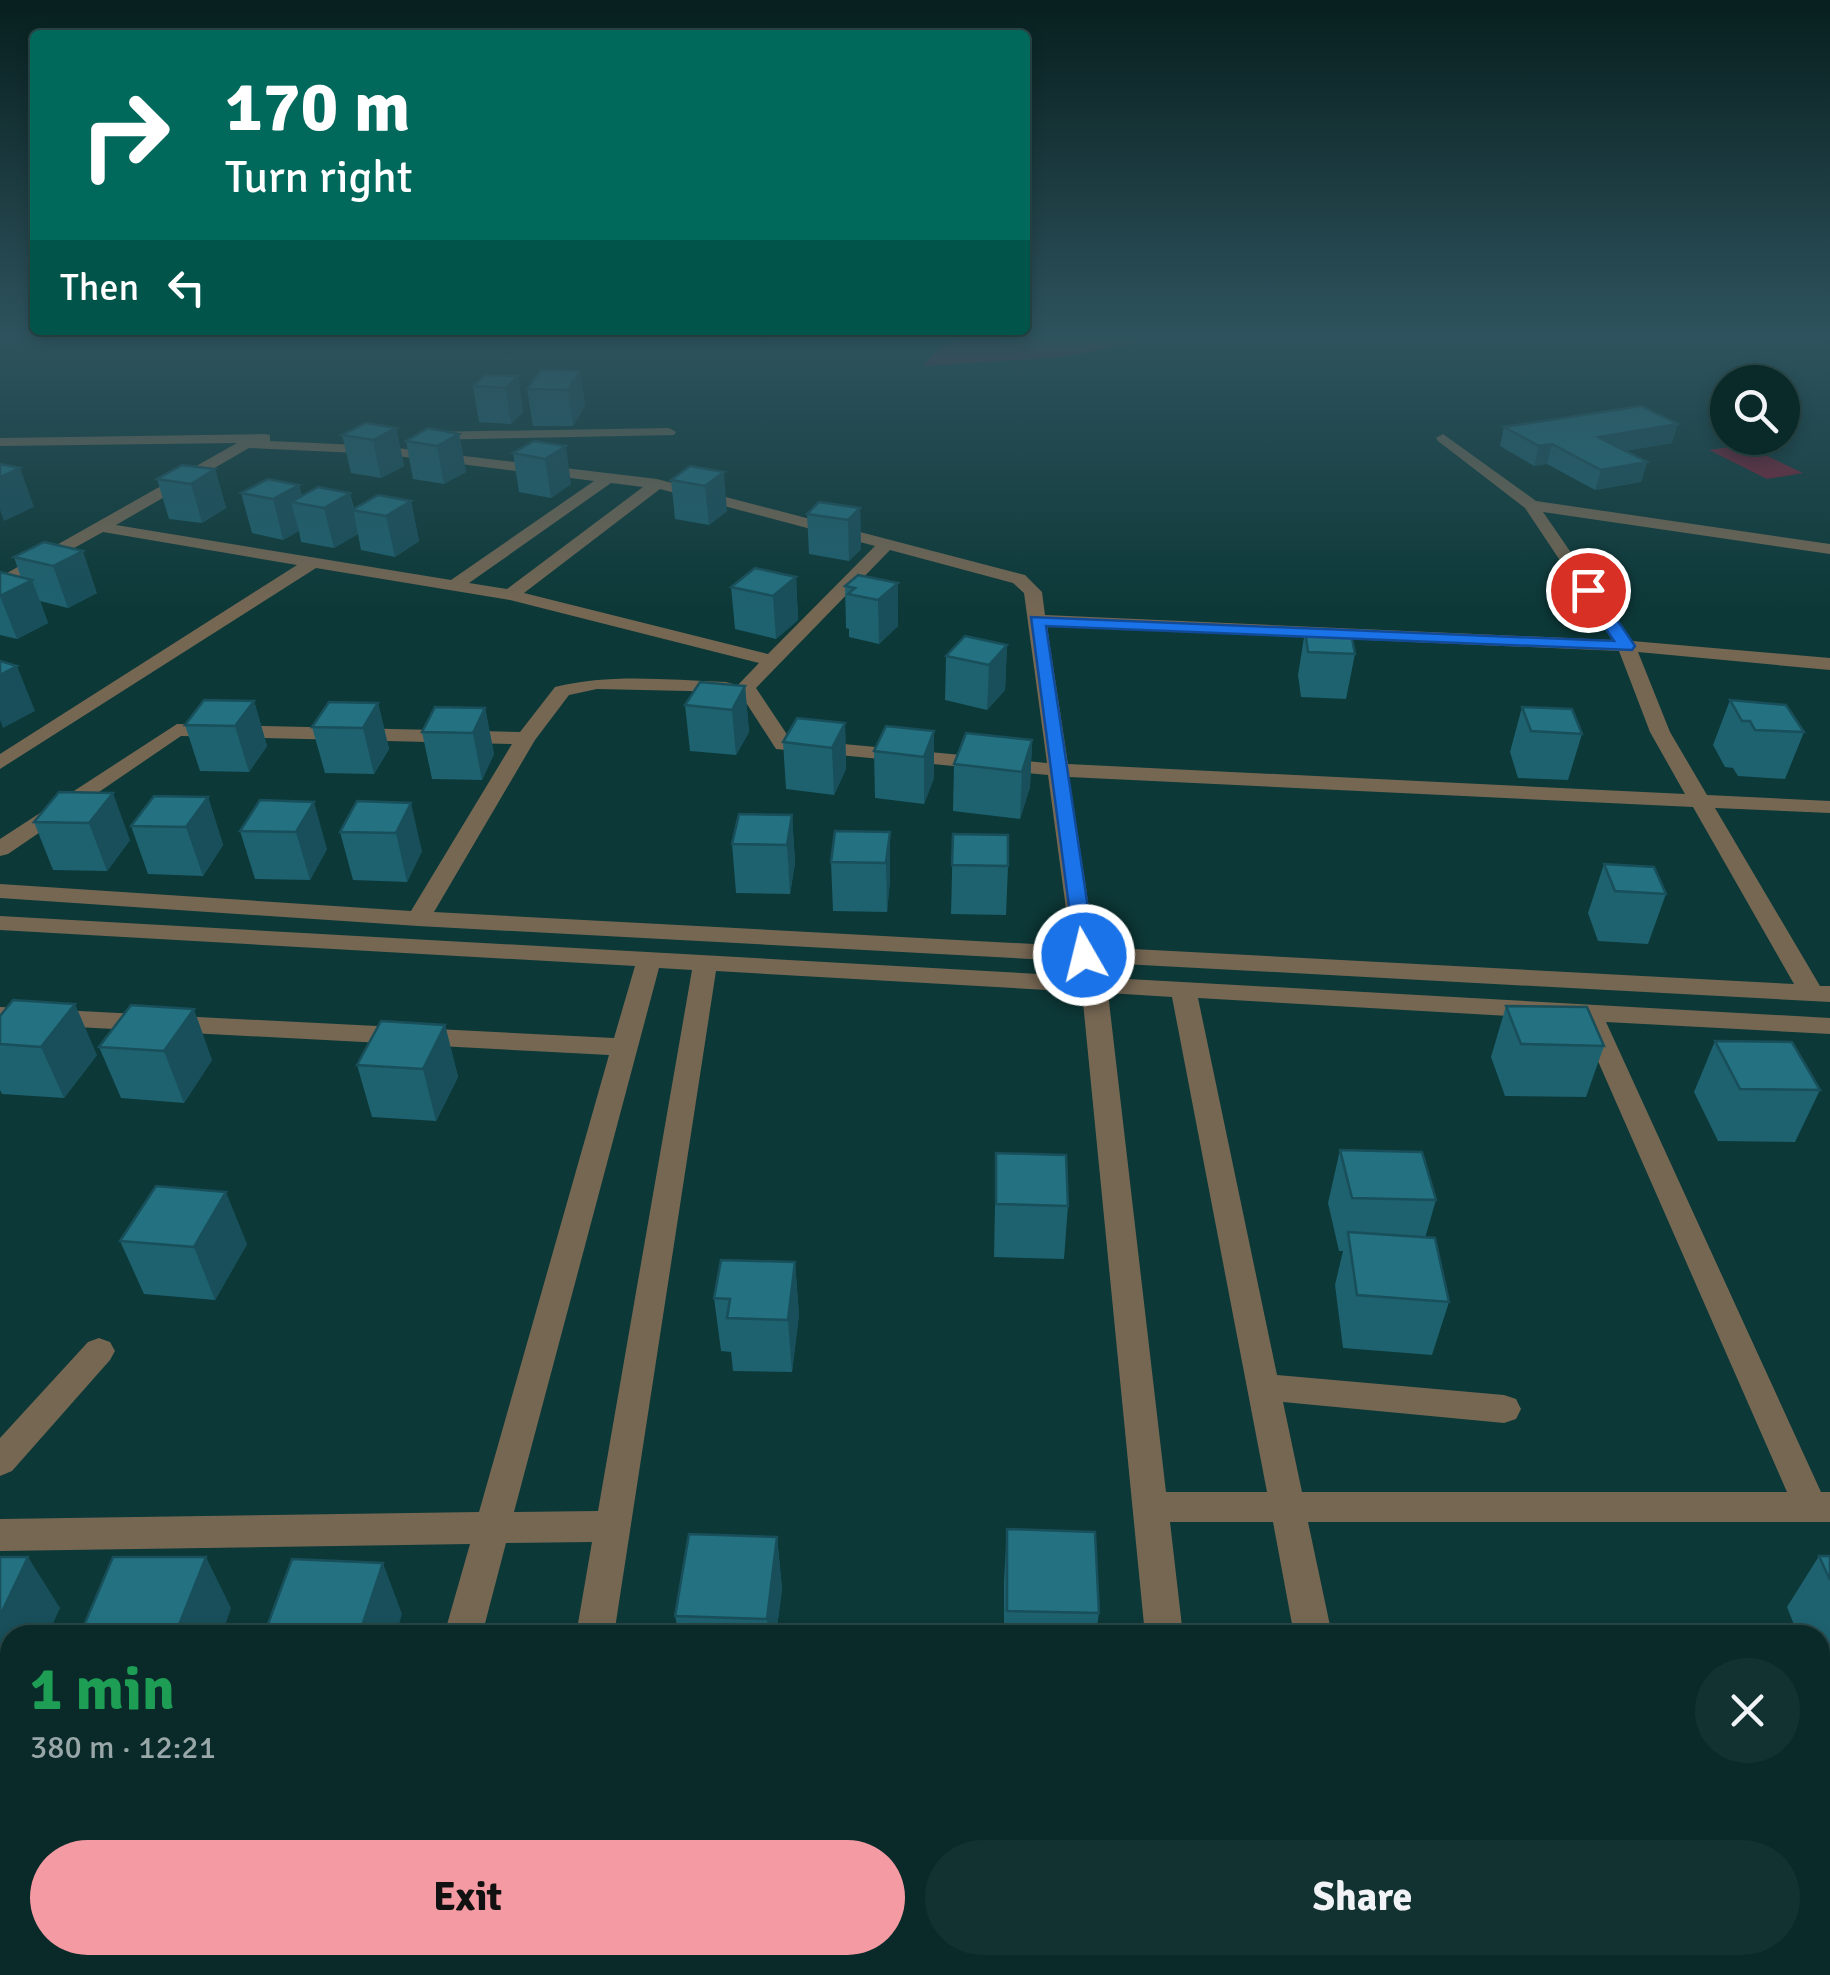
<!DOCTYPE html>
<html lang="en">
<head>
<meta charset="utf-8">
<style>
  body { margin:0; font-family:Signika,sans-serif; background:#123231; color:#f1f3f6; height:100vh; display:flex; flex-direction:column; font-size:38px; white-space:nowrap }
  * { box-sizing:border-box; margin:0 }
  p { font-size:32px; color:#99a7a8 }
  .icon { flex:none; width:55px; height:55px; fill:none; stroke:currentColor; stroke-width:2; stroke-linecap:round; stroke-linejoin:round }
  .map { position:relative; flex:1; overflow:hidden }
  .drawer { position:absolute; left:0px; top:1625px; width:1830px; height:350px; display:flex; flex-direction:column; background:#092a29; border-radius:30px 30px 0 0; box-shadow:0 5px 15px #0003,0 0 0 2px #294646 }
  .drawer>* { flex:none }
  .hud { position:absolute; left:30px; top:30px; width:1000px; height:305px; border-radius:10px; box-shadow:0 5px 15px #0003,0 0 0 2px #294646; background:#00695c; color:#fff; overflow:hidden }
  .fabs { position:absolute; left:1710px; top:365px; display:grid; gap:20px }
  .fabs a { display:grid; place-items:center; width:90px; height:90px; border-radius:50%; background:#092a29; box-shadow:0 5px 15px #0003,0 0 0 2px #294646; font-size:50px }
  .pin { position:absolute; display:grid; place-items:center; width:85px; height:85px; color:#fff; margin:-42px; border:5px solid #fff; border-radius:50%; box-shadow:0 2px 10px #0007 }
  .me { position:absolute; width:110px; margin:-55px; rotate:352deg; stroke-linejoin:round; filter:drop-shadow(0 0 8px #0008) }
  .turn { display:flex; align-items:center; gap:35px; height:210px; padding:0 30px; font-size:45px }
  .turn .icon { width:130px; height:130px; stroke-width:2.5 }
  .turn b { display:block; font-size:70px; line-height:85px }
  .then { display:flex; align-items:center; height:95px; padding:0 30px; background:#0003; gap:20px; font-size:38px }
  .round { display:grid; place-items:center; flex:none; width:105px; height:105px; border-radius:52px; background:#123231 }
  .overview { display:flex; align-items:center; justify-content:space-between; height:170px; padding:0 30px }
  h1 { font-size:60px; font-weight:700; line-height:75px; color:#1e9e55 }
  .action { display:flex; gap:20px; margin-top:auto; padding:20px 30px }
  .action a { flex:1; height:115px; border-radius:60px; background:#f49aa2; color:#111; font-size:40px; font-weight:700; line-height:115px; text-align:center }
  .action a+a { background:#123231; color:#f1f3f6 }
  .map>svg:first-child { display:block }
</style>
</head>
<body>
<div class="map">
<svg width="1830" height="1975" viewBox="0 0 1830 1975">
  <rect width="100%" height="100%" fill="#0c3837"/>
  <!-- green -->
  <g fill="#821a31">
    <path d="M963 336H1176L1061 357 923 366 936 351Z"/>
    <path d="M1744 445 1803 473 1767 479 1709 450Z"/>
  </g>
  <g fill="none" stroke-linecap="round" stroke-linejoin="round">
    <!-- street -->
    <g fill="#766753" fill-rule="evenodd">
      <path d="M669 428 676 432 674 435 425 440 418 436 425 432Z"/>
      <path d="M265 434 270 435V441L381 446 657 479 1025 575 1042 592 1045 615 1613 640 1525 508 1438 441 1436 438 1443 434 1536 501 1830 544V554L1543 512 1632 641 1830 658V670L1638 652 1670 732 1707 795 1830 801V813L1715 808 1820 986H1830V1002L418 926 0 898V884L411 911 512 744 181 736 8 854 0 856V839L177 724 520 732 555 687C611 673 668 680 726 682L733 684V692L597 689 569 695 535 740 434 912 1071 946 1048 775 776 749 736 687 759 663 510 600 316 568 0 769V754L297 565 103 532 0 589V577L237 443 0 446V438ZM249 448 381 454 594 481 451 580 116 525ZM611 483 643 487 507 589 469 583ZM660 489 875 546 768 654 524 593ZM890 550 1013 583 1024 593 1047 763 790 739 756 688ZM1047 626 1619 651 1650 732 1685 794 1068 764ZM1069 777 1693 807 1794 984 1095 947Z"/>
      <path d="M0 916 1830 1018V1034L1606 1022 1821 1492H1830V1522H1308L1332 1635H1294L1273 1522H1170L1183 1635H1145L1082 992 716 971 614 1635H576L592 1542 506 1543 482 1635H444L470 1544 0 1551V1519L479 1512 609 1055 0 1023V1007L614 1038 635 966 0 930ZM659 968 692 970 598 1511 514 1512ZM1108 993 1172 997 1267 1492H1166ZM1198 998 1580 1020 1787 1492H1302L1283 1402 1504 1423 1516 1419 1521 1409 1516 1399 1504 1395 1277 1375Z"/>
      <path d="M99 1338 110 1342 115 1351 110 1360 12 1471 0 1476V1438L88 1342Z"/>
      <path d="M350 1965H394L391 1975H347Z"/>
      <path d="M519 1965H563L562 1975H518Z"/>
      <path d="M1177 1965H1221L1222 1975H1178Z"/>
      <path d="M1357 1965H1401L1403 1975H1359Z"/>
    </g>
  </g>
  <!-- wall -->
  <g fill="#1e616f">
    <path d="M580 371 585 406 573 426H533L527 389Z"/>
    <path d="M518 376 523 412 511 424 479 422 473 386Z"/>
    <path d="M1504 427 1672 443 1625 451 1647 462 1641 482 1595 490 1547 464 1534 466 1500 446Z"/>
    <path d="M396 428 404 466 381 478 351 473 342 435Z"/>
    <path d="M459 434 466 472 444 484 413 479 406 441Z"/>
    <path d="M534 441 571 484 551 498 519 492 513 453Z"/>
    <path d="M690 466 727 511 709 525 675 519 671 480Z"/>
    <path d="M215 469 226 508 202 523 169 519 157 479Z"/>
    <path d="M299 485 302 496 350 493 354 509 411 501 419 541 395 557 361 550 358 534 334 548 301 542 299 531 283 540 252 533 241 493Z"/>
    <path d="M860 508 861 549 849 561 809 554 807 514Z"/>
    <path d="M44 542 97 593 68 608 40 601 48 623 17 639 0 635V572L21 578 14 557Z"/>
    <path d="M796 577 798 620 776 639 735 629 731 587Z"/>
    <path d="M898 583V626L879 644 849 637V629L846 628 845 586Z"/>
    <path d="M1305 631 1355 654 1346 699 1301 697 1298 675Z"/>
    <path d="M1007 645 1005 690 987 710 945 700 946 656Z"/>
    <path d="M745 686 749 732 736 755 690 751 685 705Z"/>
    <path d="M1730 700 1804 732 1785 779 1738 776 1733 768 1725 767 1713 745Z"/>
    <path d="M254 701 267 746 249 772 200 771 185 725Z"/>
    <path d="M378 703 389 749 374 774 325 773 312 727Z"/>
    <path d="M1522 707 1582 734 1568 780 1518 778 1510 752Z"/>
    <path d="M485 708 494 754 482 780 432 779 422 732Z"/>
    <path d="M845 723 846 769 834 795 786 789 783 742Z"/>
    <path d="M934 731V778L924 804 875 798 874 751Z"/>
    <path d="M1032 740 1030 787 1020 819 953 811 954 764Z"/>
    <path d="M59 792 130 840 107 871 53 870 34 822Z"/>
    <path d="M208 797 223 845 203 876 148 874 131 826Z"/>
    <path d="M260 800 327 849 310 880 255 879 240 831Z"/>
    <path d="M357 801 422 851 407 882 353 880 340 832Z"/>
    <path d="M792 815 795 863 790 894 736 893 732 844Z"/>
    <path d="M890 832V880L887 912 833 911 831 862Z"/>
    <path d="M953 834 1008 866 1006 915 951 914Z"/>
    <path d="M1604 864 1666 894 1648 944 1598 941 1588 913Z"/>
    <path d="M131 1005 212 1060 184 1103 121 1098 99 1047Z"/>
    <path d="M1506 1006 1604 1046 1586 1097 1505 1096 1491 1057Z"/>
    <path d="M0 1016 97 1055 64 1098 2 1094 0 1090Z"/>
    <path d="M445 1025 458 1077 436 1121 372 1117 357 1065Z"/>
    <path d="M1715 1041 1820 1090 1795 1142 1718 1141 1694 1092Z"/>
    <path d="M1340 1150 1436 1200 1425 1238 1449 1302 1432 1355 1343 1348 1335 1285 1343 1251H1339L1328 1203Z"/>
    <path d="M996 1153 1068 1206 1064 1259 994 1257Z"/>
    <path d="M120 1241 247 1244 215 1300 144 1294Z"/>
    <path d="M795 1262 799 1315 792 1372 733 1371 731 1352 721 1351 714 1298Z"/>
    <path d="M1007 1529 1099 1613 1096 1635H1004V1581Z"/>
    <path d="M777 1537 782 1589 776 1635H679L675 1616Z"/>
    <path d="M1819 1556H1830V1691L1820 1689V1635H1798L1787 1607Z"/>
    <path d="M0 1557 60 1608 10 1635V1694H0Z"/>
    <path d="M1513 1965H1679L1682 1975H1515Z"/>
  </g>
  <!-- shaded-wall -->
  <g fill="#184f5a">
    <path d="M580 371 585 406 573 426 568 390Z"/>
    <path d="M518 376 523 412 511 424 506 388Z"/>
    <path d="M1678 424 1672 443 1593 456 1598 437Z"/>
    <path d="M396 428 404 466 381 478 373 440Z"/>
    <path d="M459 434 466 472 444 484 437 446Z"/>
    <path d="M1552 444 1547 464 1534 466 1539 446Z"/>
    <path d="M566 446 571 484 551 498 545 459Z"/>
    <path d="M1647 462 1641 482 1595 490 1601 470Z"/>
    <path d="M20 468 34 507 4 521 0 510V477Z"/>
    <path d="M215 469 226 508 202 523 191 484Z"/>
    <path d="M724 472 727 511 709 525 705 486Z"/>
    <path d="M299 485 304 504 291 502 299 531 283 540 273 499Z"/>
    <path d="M350 493 358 534 334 548 324 508Z"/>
    <path d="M411 501 419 541 395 557 386 516Z"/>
    <path d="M860 508 861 549 849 561 848 520Z"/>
    <path d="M83 551 97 593 68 608 53 566Z"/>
    <path d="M796 577 798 620 776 639 773 596Z"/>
    <path d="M32 580 48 623 17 639 0 596Z"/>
    <path d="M898 583V626L879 644 878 600Z"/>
    <path d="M1007 645 1005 690 987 710 989 665Z"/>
    <path d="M17 666 35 711 3 728 0 720V675Z"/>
    <path d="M745 686 749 732 736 755 732 710Z"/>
    <path d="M254 701 267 746 249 772 235 726Z"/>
    <path d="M378 703 389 749 374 774 363 728Z"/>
    <path d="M485 708 494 754 482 780 473 733Z"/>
    <path d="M845 723 846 769 834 795 832 748Z"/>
    <path d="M934 731V778L924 804V757Z"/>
    <path d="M1032 740 1030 787 1020 819 1022 772Z"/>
    <path d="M113 793 130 840 107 871 89 823Z"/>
    <path d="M208 797 223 845 203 876 186 827Z"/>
    <path d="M314 802 327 849 310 880 296 832Z"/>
    <path d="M411 803 422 851 407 882 396 833Z"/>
    <path d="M792 815 795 863 790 894 787 845Z"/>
    <path d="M890 832V880L887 912 886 863Z"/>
    <path d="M75 1004 97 1055 64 1098 41 1047Z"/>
    <path d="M194 1009 212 1060 184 1103 164 1051Z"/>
    <path d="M445 1025 458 1077 436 1121 423 1069Z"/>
    <path d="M226 1192 247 1244 215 1300 194 1247Z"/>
    <path d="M795 1262 799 1315 792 1372 788 1320Z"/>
    <path d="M777 1537 782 1589 776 1635H769L767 1619Z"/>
    <path d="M28 1557 60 1608 48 1635H10V1677L0 1662V1616Z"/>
    <path d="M206 1557 231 1608 222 1635H175Z"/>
    <path d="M383 1563 402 1614 396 1635H359Z"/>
    <path d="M39 1965H95L91 1975H35Z"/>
    <path d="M259 1965H292L298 1975H256Z"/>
  </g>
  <!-- building -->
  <g fill="#237181" stroke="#184f5a" stroke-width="2.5">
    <path d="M541 370 580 371 568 390 527 389Z"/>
    <path d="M485 375 518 376 506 388 473 386Z"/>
    <path d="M1641 406 1678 424 1598 437 1647 462 1601 470 1552 444 1539 446 1504 427Z"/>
    <path d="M366 423 396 428 373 440 342 435Z"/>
    <path d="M428 428 459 434 437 446 406 441Z"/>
    <path d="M534 441 566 446 545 459 513 453Z"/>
    <path d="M0 464 20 468 0 477Z"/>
    <path d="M182 465 215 469 191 484 157 479Z"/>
    <path d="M690 466 724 472 705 486 671 480Z"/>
    <path d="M268 479 299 485 273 499 241 493Z"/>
    <path d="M318 487 350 493 324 508 291 502Z"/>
    <path d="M378 495 411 501 386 516 352 510Z"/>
    <path d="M819 502 860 508 848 520 807 514Z"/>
    <path d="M44 542 83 551 53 566 14 557Z"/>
    <path d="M755 568 796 577 773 596 731 587Z"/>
    <path d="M0 572 32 580 0 596Z"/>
    <path d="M858 575 898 583 878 600 848 594 855 588 845 586Z"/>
    <path d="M1305 631 1351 633 1355 654 1308 652Z"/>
    <path d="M965 636 1007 645 989 665 946 656Z"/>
    <path d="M0 661 17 666 0 675Z"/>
    <path d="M700 682 745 686 732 710 685 705Z"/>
    <path d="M204 700 254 701 235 726 185 725Z"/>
    <path d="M1730 700 1786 705 1804 732 1755 730 1750 721H1742Z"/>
    <path d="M329 702 378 703 363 728 312 727Z"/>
    <path d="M435 707 485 708 473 733 422 732Z"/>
    <path d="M1522 707 1572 709 1582 734 1531 731Z"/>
    <path d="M797 718 845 723 832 748 783 742Z"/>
    <path d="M886 726 934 731 924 757 874 751Z"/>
    <path d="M966 733 1032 740 1022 772 954 764Z"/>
    <path d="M59 792 113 793 89 823 34 822Z"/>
    <path d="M154 796 208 797 186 827 131 826Z"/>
    <path d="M260 800 314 802 296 832 240 831Z"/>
    <path d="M357 801 411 803 396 833 340 832Z"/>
    <path d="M739 814 792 815 787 845 732 844Z"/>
    <path d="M835 831 890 832 886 863 831 862Z"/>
    <path d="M953 834 1008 835V866L952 865Z"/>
    <path d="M1604 864 1654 867 1666 894 1615 891Z"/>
    <path d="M13 1000 75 1004 41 1047 0 1044V1016Z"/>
    <path d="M131 1005 194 1009 164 1051 99 1047Z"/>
    <path d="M1506 1006 1587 1007 1604 1046 1521 1044Z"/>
    <path d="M381 1021 445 1025 423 1069 357 1065Z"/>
    <path d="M1715 1041 1792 1042 1820 1090 1740 1089Z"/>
    <path d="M1340 1150 1422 1152 1436 1200 1352 1198Z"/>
    <path d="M996 1153 1066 1155 1068 1206 996 1204Z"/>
    <path d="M156 1186 226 1192 194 1247 120 1241Z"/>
    <path d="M1348 1232 1435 1238 1449 1302 1357 1295Z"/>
    <path d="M721 1260 795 1262 788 1320 727 1318 730 1299 714 1298Z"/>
    <path d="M1007 1529 1095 1532 1099 1613 1007 1611Z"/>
    <path d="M689 1534 777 1537 767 1619 675 1616Z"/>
    <path d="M1819 1556H1830V1580Z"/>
    <path d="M0 1557H28L0 1616Z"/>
    <path d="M113 1557H206L175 1635H80Z"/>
    <path d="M292 1559 383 1563 359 1635H264Z"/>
    <path d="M0 1917H10V1965H39L35 1975H0Z"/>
    <path d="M146 1965H259L256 1975H143Z"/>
    <path d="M1551 1965H1679L1682 1975H1553Z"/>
  </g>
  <!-- sky -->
  <linearGradient id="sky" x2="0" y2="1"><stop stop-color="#071f1e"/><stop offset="0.55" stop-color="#2e535e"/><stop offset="1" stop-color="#2e535e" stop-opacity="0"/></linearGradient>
  <rect width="1830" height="612" fill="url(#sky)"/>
  <!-- route -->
  <path fill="#1a73e8" stroke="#114b97" stroke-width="2.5" d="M1583 586H1594L1635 646 1632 650 1046 626 1095 955 1092 960H1076L1031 617 1614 641 1580 590Z"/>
</svg>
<div class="fabs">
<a><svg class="icon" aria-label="search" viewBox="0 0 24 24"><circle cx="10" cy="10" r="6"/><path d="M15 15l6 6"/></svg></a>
</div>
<div class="pin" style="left:1588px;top:590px;background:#d93025"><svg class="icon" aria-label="arrive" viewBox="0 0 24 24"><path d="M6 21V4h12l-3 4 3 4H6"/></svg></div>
<svg class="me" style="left:1084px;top:955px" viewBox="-20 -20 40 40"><circle r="17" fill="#1a73e8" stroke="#fff" stroke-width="3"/><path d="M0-11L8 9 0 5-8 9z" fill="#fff"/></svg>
<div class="hud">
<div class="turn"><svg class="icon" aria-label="right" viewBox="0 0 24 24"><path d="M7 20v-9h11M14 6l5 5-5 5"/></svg><div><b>170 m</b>Turn right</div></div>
<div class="then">Then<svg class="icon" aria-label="left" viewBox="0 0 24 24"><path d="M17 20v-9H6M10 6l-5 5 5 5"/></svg></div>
</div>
<section class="drawer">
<div class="overview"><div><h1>1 min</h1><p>380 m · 12:21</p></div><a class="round"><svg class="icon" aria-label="close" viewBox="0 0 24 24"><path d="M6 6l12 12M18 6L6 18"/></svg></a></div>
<div class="action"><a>Exit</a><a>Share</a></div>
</section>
</div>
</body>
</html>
